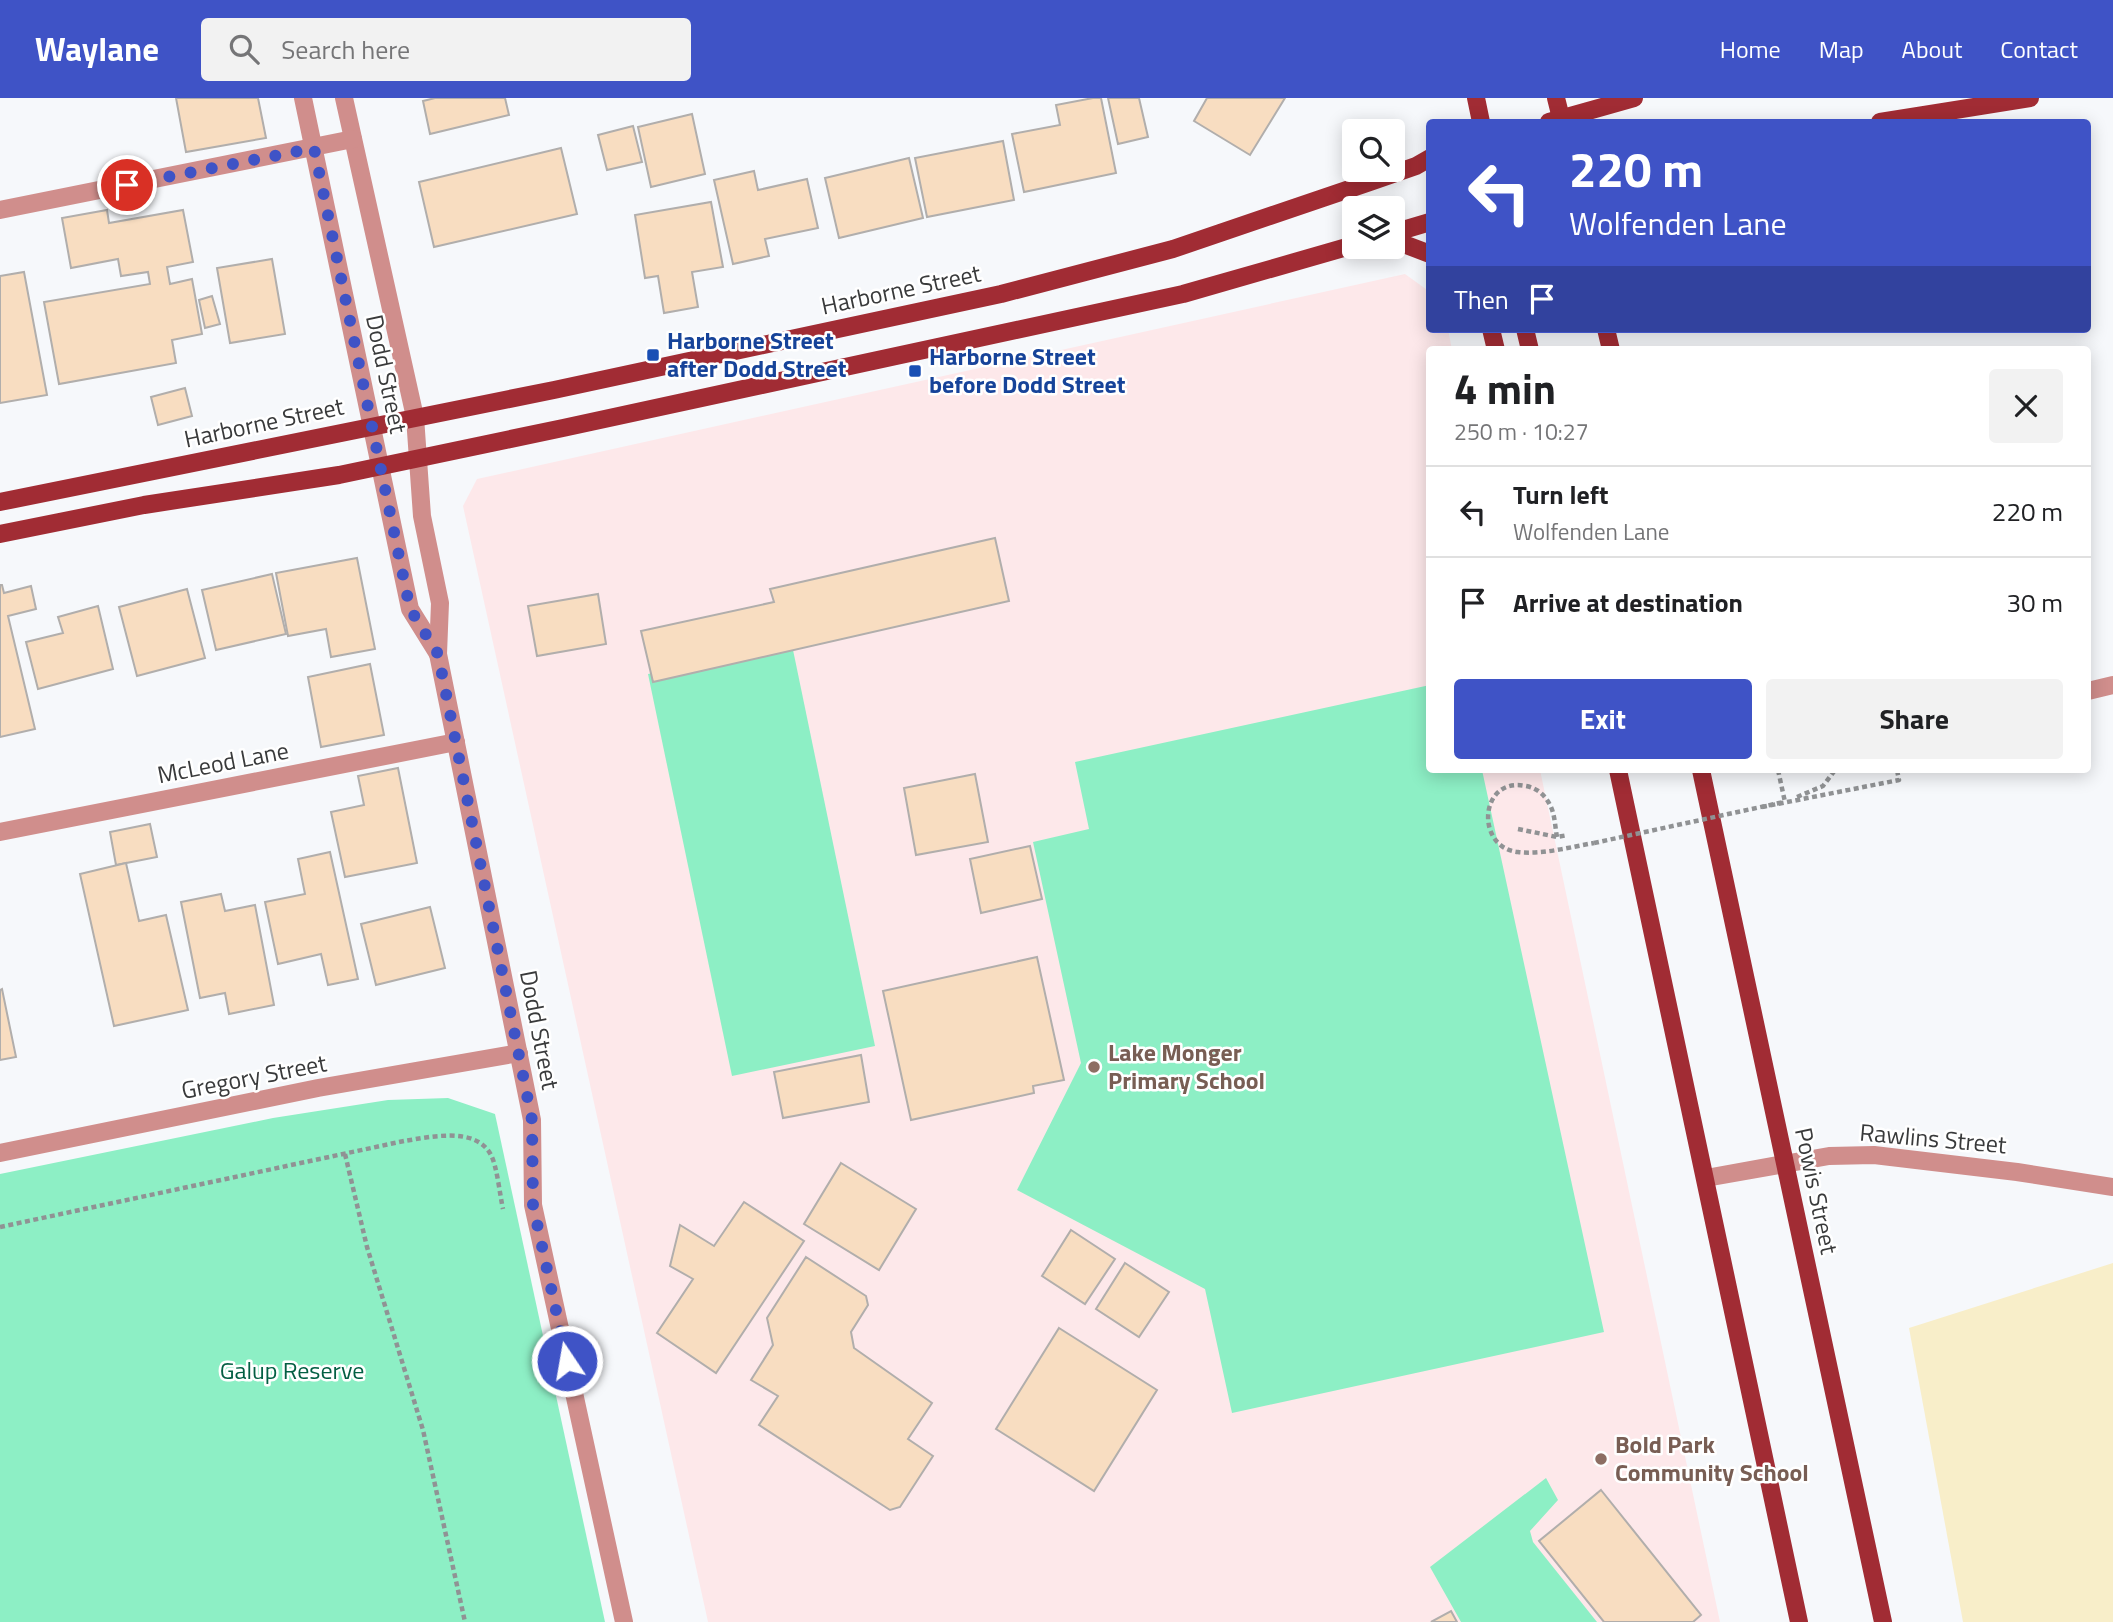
<!DOCTYPE html>
<html lang="en">
<head>
<meta charset="utf-8">
<style>
  body { margin:0; font-family:"Titillium Web",sans-serif; background:#f2f2f2; color:#202124; height:100vh; display:flex; flex-direction:column; font-size:26px; white-space:nowrap }
  * { box-sizing:border-box; margin:0 }
  p { font-size:23px; color:#757577 }
  .icon { flex:none; width:38px; height:38px; fill:none; stroke:currentColor; stroke-width:2; stroke-linecap:round; stroke-linejoin:round }
  .map { position:relative; flex:1; overflow:hidden }
  .side { position:absolute; left:1426px; top:248px; width:665px; height:427px; display:flex; flex-direction:column; background:#fff; border-radius:7px; box-shadow:0 4px 18px #0003 }
  .side>* { flex:none }
  .guide { position:absolute; left:1426px; top:21px; width:665px; height:214px; border-radius:7px; box-shadow:0 4px 18px #0003; background:#3f53c6; color:#fff; overflow:hidden }
  .buttons { position:absolute; left:1342px; top:21px; display:grid; gap:14px }
  .buttons a { display:grid; place-items:center; width:63px; height:63px; border-radius:7px; background:#fff; box-shadow:0 4px 18px #0003; font-size:35px }
  .pin { position:absolute; display:grid; place-items:center; width:60px; height:60px; color:#fff; margin:-30px; border:4px solid #fff; border-radius:50%; box-shadow:0 2px 7px #0007 }
  .me { position:absolute; width:77px; margin:-38px; rotate:348deg; stroke-linejoin:round; filter:drop-shadow(0 0 5px #0008) }
  .turn { display:flex; align-items:center; gap:24px; height:147px; padding:0 28px; font-size:32px }
  .turn .icon { width:91px; height:91px; stroke-width:2.5 }
  .turn b { display:block; font-size:49px; line-height:60px }
  .then { display:flex; align-items:center; height:66px; padding:0 28px; background:#0003; gap:14px; font-size:26px }
  .round { display:grid; place-items:center; flex:none; width:74px; height:74px; border-radius:7px; background:#f2f2f2 }
  .headline { display:flex; align-items:center; justify-content:space-between; height:119px; padding:0 28px }
  h1 { font-size:42px; font-weight:700; line-height:52px }
  .button { display:flex; gap:14px; margin-top:auto; padding:14px 28px }
  .button a { flex:1; height:80px; border-radius:7px; background:#3f53c6; color:#fff; font-size:28px; font-weight:700; line-height:80px; text-align:center }
  .button a+a { background:#f2f2f2; color:#202124 }
  ul { padding:0; list-style:none }
  li { display:flex; align-items:center; gap:21px; height:91px; padding:0 28px; border-top:2px solid #e0e0e0 }
  li div { flex:1 }
  li b { display:block; font-size:26px }
  li em { font-style:normal }
  header { display:flex; align-items:center; gap:42px; box-sizing:border-box; height:98px; padding:0 35px; background:#3f53c6; color:#fff }
  header strong { font-size:33px }
  nav { display:flex; gap:38px; margin-inline-start:auto; font-size:24px }
  .search { width:490px; height:63px; background:#f2f2f2; display:flex; align-items:center; gap:18px; box-sizing:border-box; padding:0 24px; border-radius:7px; color:#757577; font-size:26px }
  .map>svg:first-child { display:block }
</style>
</head>
<body>
<header>
<strong>Waylane</strong>
<div class="search"><svg class="icon" aria-label="search" viewBox="0 0 24 24"><circle cx="10" cy="10" r="6"/><path d="M15 15l6 6"/></svg>Search here</div>
<nav><a>Home</a><a>Map</a><a>About</a><a>Contact</a></nav>
</header>
<div class="map">
<svg width="2113" height="1524" viewBox="0 0 2113 1524">
  <rect width="100%" height="100%" fill="#f6f8fb"/>
  <!-- education -->
  <path fill="#fde8ea" d="M1405 176 1430 194V231H1448L1452 252H1430V672H1540L1720 1524H708L463 408 477 381Z"/>
  <!-- green -->
  <g fill="#8defc5">
    <path d="M792 547 875 948 732 978 648 576Z"/>
    <path d="M1430 587V672H1482L1604 1234 1232 1315 1205 1191 1017 1092 1081 965 1033 744 1089 731 1075 664Z"/>
    <path d="M448 1000 495 1016 605 1524H0V1076L273 1020 388 1002Z"/>
    <path d="M1546 1380 1558 1402 1530 1433 1533 1444 1597 1524H1461L1430 1469Z"/>
  </g>
  <!-- sand -->
  <path fill="#f8eec9" d="M2113 1165V1524H1963L1909 1230Z"/>
  <!-- building -->
  <g fill="#f8ddc1" stroke="#b1aeac" stroke-width="2">
    <path d="M176 0H258L266 40 186 54Z"/>
    <path d="M435 0H505L509 17 430 36 423 3Z"/>
    <path d="M1093 0H1101L1116 75 1024 94 1012 36 1060 27 1056 7Z"/>
    <path d="M1108 0H1139L1148 39 1118 46Z"/>
    <path d="M1207 0H1285L1250 57 1194 23Z"/>
    <path d="M692 16 705 76 651 89 638 29Z"/>
    <path d="M633 28 642 64 607 72 598 37Z"/>
    <path d="M1003 43 1014 102 927 119 915 60Z"/>
    <path d="M561 50 577 116 434 149 419 84Z"/>
    <path d="M909 60 923 120 839 140 825 80Z"/>
    <path d="M754 73 758 92 807 81 818 130 765 141 769 158 733 166 714 82Z"/>
    <path d="M711 104 723 169 692 174 698 209 664 215 658 178 645 180 635 117Z"/>
    <path d="M107 112 109 125 183 112 193 164 167 169 170 186 192 181 202 236 172 242 176 265 59 286 44 204 150 186 148 174 121 178 118 161 71 170 62 120Z"/>
    <path d="M272 161 285 236 230 245 217 170Z"/>
    <path d="M24 174 47 297 0 305V178Z"/>
    <path d="M212 198 220 226 205 230 199 202Z"/>
    <path d="M185 290 192 318 158 327 151 299Z"/>
    <path d="M995 440 1009 503 653 584 641 533 774 504 770 491Z"/>
    <path d="M357 460 375 551 331 559 326 531 288 538 276 475Z"/>
    <path d="M272 476 286 536 216 552 202 492Z"/>
    <path d="M0 487H2L4 495 31 488 36 511 8 518 35 631 0 639Z"/>
    <path d="M187 491 205 560 137 578 119 509Z"/>
    <path d="M598 496 606 546 537 558 528 508Z"/>
    <path d="M98 508 113 571 38 591 26 544 63 535 58 519Z"/>
    <path d="M370 566 384 637 321 649 308 579Z"/>
    <path d="M398 670 417 765 345 779 331 714 364 707 358 678Z"/>
    <path d="M975 676 988 744 916 757 904 690Z"/>
    <path d="M150 726 157 759 116 767 110 734Z"/>
    <path d="M1030 748 1042 801 981 815 970 761Z"/>
    <path d="M330 754 358 881 328 887 321 856 278 866 265 804 305 796 298 761Z"/>
    <path d="M126 765 139 823 166 817 188 912 114 928 80 776Z"/>
    <path d="M221 796 225 813 255 807 274 907 229 916 225 895 200 900 181 804Z"/>
    <path d="M430 809 445 870 376 887 361 826Z"/>
    <path d="M1037 859 1064 982 1033 988 1034 995 911 1022 883 893Z"/>
    <path d="M2 891 16 959 0 962V892Z"/>
    <path d="M861 957 869 1004 783 1020 774 974Z"/>
    <path d="M841 1065 916 1111 879 1172 804 1126Z"/>
    <path d="M744 1104 804 1143 716 1275 657 1235 693 1181 670 1168 680 1127 714 1148Z"/>
    <path d="M1071 1132 1115 1161 1085 1206 1042 1178Z"/>
    <path d="M806 1159 866 1198 868 1207 851 1234 854 1250 932 1305 908 1341 933 1358 900 1409 890 1412 759 1327 778 1298 751 1282 773 1247 767 1220Z"/>
    <path d="M1125 1165 1169 1194 1139 1239 1096 1211Z"/>
    <path d="M1059 1230 1157 1292 1094 1393 996 1331Z"/>
    <path d="M1601 1392 1701 1517 1693 1524H1604L1539 1443Z"/>
    <path d="M1451 1513 1457 1524H1431Z"/>
  </g>
  <g fill="none" stroke-linecap="round" stroke-linejoin="round">
    <!-- path -->
    <g stroke="#909294" stroke-width="4.5" stroke-dasharray="5 3.5" stroke-linecap="butt">
      <path d="M1778 672 1785 704"/>
      <path d="M1797 699 1823 688 1835 672"/>
      <path d="M1762 709 1899 682 1897 672"/>
      <path d="M1518 731 1557 739 1568 737"/>
      <path d="M1557 739C1555 729 1555 716 1550 707 1545 697 1537 690 1526 688 1479 678 1475 750 1518 754 1542 757 1570 749 1594 745"/>
      <path d="M345 1056 367 1149 423 1332 465 1524"/>
      <path d="M0 1129 404 1043C430 1039 476 1028 491 1057 497 1068 500 1098 503 1111"/>
    </g>
    <!-- minor -->
    <g stroke="#d08e8c" stroke-width="18">
      <path d="M303 0 410 511 438 556"/>
      <path d="M344 0 415 319 422 418 440 505 438 556 532 1022 533 1107 624 1524"/>
      <path d="M0 112 353 41"/>
      <path d="M2088 593 2113 587"/>
      <path d="M0 734 456 644"/>
      <path d="M0 1055 318 990 519 955"/>
      <path d="M1706 1080 1829 1058 1874 1057 2017 1074 2113 1089"/>
    </g>
    <!-- major -->
    <g stroke="#a12c34" stroke-width="18">
      <path d="M1476 0 1481 24"/>
      <path d="M1556 0 1562 24"/>
      <path d="M1549 24 1634 0"/>
      <path d="M1880 24 2030 0"/>
      <path d="M1393 135 1430 124"/>
      <path d="M1393 142 1430 156"/>
      <path d="M1491 231 1496 252"/>
      <path d="M1525 231 1530 252"/>
      <path d="M1606 231 1611 252"/>
      <path d="M0 404 554 292 1001 196 1173 151 1370 84 1416 68 1430 60"/>
      <path d="M0 436 144 407 339 377 563 330 1183 196 1354 147"/>
      <path d="M1618 672 1799 1524"/>
      <path d="M1701 672 1883 1524"/>
    </g>
    <!-- path-bridge -->
    <path stroke="#909294" stroke-width="4.5" stroke-dasharray="5 3.5" stroke-linecap="butt" d="M1594 745 1784 704"/>
  </g>
  <g fill="none" stroke-linecap="round" stroke-linejoin="round">
    <!-- route -->
    <path stroke="#3f53c6" stroke-width="12" stroke-dasharray="0 21.6" d="M127 87 314 50 410 511 438 556 532 1022 533 1107 567 1263"/>
  </g>
  <!-- markers -->
  <g fill="#1a4fb4" stroke="#fff" stroke-width="2.5">
    <rect x="646" y="250" width="14" height="14" rx="3.5"/>
    <rect x="908" y="266" width="14" height="14" rx="3.5"/>
  </g>
  <g fill="#8d6e63" stroke="#fff" stroke-width="2.5">
    <circle cx="1094" cy="969" r="7"/>
    <circle cx="1601" cy="1361" r="7"/>
  </g>
  <g text-anchor="middle" stroke-width="5" stroke-linejoin="round" paint-order="stroke">
    <!-- street labels -->
    <g font-size="24" fill="#393a3b" stroke="#fff">
      <text transform="translate(901 192) rotate(-12)" y="8">Harborne Street</text>
      <text transform="translate(386 276) rotate(78)" y="8">Dodd Street</text>
      <text transform="translate(264 325) rotate(-12)" y="8">Harborne Street</text>
      <text transform="translate(223 665) rotate(-11)" y="8">McLeod Lane</text>
      <text transform="translate(539 932) rotate(79)" y="8">Dodd Street</text>
      <text transform="translate(254 979) rotate(-11)" y="8">Gregory Street</text>
      <text transform="translate(1933 1041) rotate(5)" y="8">Rawlins Street</text>
      <text transform="translate(1816 1093) rotate(78)" y="8">Powis Street</text>
    </g>
    <!-- transit labels -->
    <g font-size="24" font-weight="bold" fill="#164399" stroke="#fff" text-anchor="start">
      <text x="667" y="251">Harborne Street<tspan x="667" dy="28">after Dodd Street</tspan></text>
      <text x="929" y="267">Harborne Street<tspan x="929" dy="28">before Dodd Street</tspan></text>
    </g>
    <!-- education labels -->
    <g font-size="24" font-weight="bold" fill="#785e54" stroke="#fff" text-anchor="start">
      <text x="1108" y="963">Lake Monger<tspan x="1108" dy="28">Primary School</tspan></text>
      <text x="1615" y="1355">Bold Park<tspan x="1615" dy="28">Community School</tspan></text>
    </g>
    <!-- park labels -->
    <g font-size="24" fill="#035f43" stroke="#fff">
      <text x="292" y="1281">Galup Reserve</text>
    </g>
  </g>
</svg>
<div class="buttons">
<a><svg class="icon" aria-label="search" viewBox="0 0 24 24"><circle cx="10" cy="10" r="6"/><path d="M15 15l6 6"/></svg></a>
<a><svg class="icon" aria-label="layers" viewBox="0 0 24 24"><path d="M12 4l9 5-9 5-9-5zM3 14l9 5 9-5"/></svg></a>
</div>
<div class="pin" style="left:127px;top:87px;background:#d93025"><svg class="icon" aria-label="arrive" viewBox="0 0 24 24"><path d="M6 21V4h12l-3 4 3 4H6"/></svg></div>
<svg class="me" style="left:567px;top:1263px" viewBox="-20 -20 40 40"><circle r="17" fill="#3f53c6" stroke="#fff" stroke-width="3"/><path d="M0-11L8 9 0 5-8 9z" fill="#fff"/></svg>
<div class="guide">
<div class="turn"><svg class="icon" aria-label="left" viewBox="0 0 24 24"><path d="M17 20v-9H6M10 6l-5 5 5 5"/></svg><div><b>220 m</b>Wolfenden Lane</div></div>
<div class="then">Then<svg class="icon" aria-label="arrive" viewBox="0 0 24 24"><path d="M6 21V4h12l-3 4 3 4H6"/></svg></div>
</div>
<section class="side">
<div class="headline"><div><h1>4 min</h1><p>250 m · 10:27</p></div><a class="round"><svg class="icon" aria-label="close" viewBox="0 0 24 24"><path d="M6 6l12 12M18 6L6 18"/></svg></a></div>
<ul>
<li><svg class="icon" aria-label="left" viewBox="0 0 24 24"><path d="M17 20v-9H6M10 6l-5 5 5 5"/></svg><div><b>Turn left</b><p>Wolfenden Lane</p></div><em>220 m</em></li>
<li><svg class="icon" aria-label="arrive" viewBox="0 0 24 24"><path d="M6 21V4h12l-3 4 3 4H6"/></svg><div><b>Arrive at destination</b></div><em>30 m</em></li>
</ul>
<div class="button"><a>Exit</a><a>Share</a></div>
</section>
</div>
</body>
</html>
